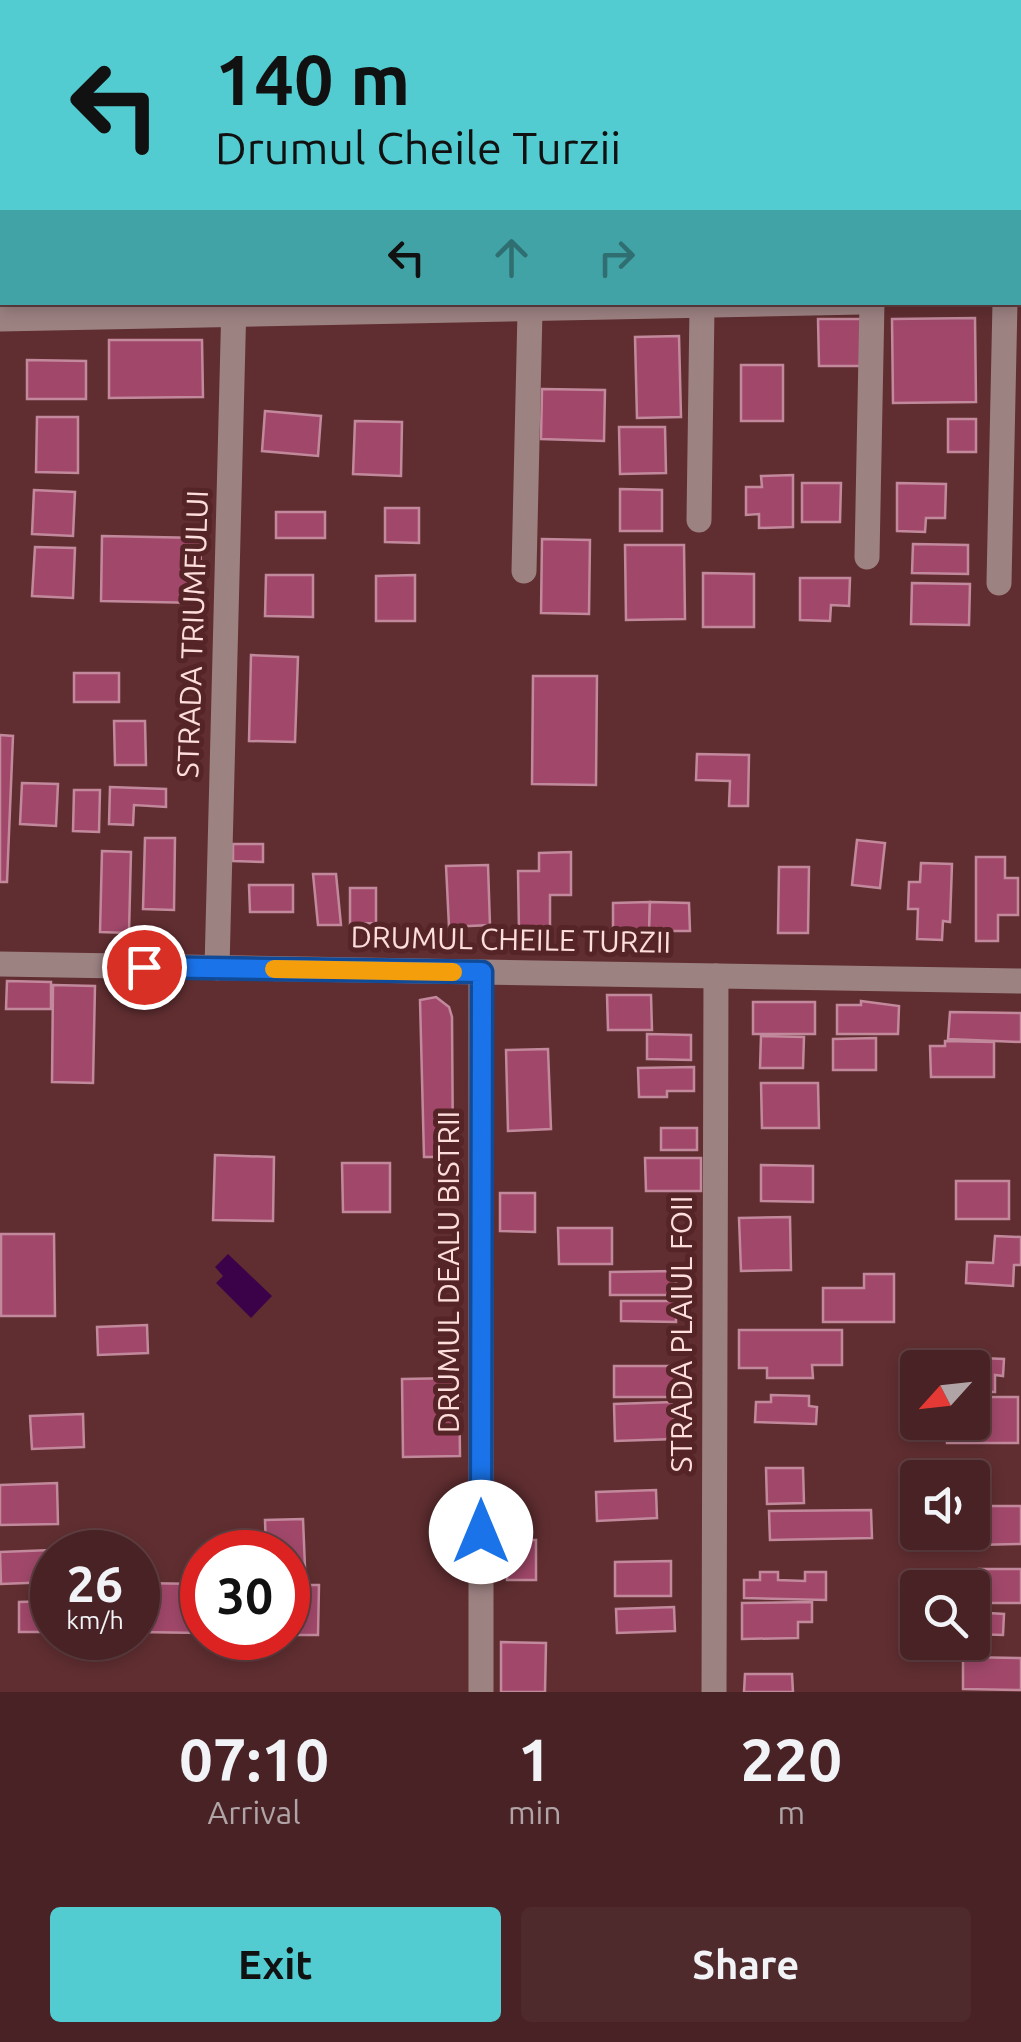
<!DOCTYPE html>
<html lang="en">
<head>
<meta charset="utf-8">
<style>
  body { margin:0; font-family:Ubuntu,sans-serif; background:#4f2a2d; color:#f1f3f6; height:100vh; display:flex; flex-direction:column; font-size:38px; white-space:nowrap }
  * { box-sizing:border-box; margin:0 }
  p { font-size:32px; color:#b1a4a7 }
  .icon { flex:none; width:55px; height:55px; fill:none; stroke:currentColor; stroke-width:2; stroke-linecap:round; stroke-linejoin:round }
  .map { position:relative; height:1692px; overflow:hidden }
  .details { display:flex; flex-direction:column; background:#482225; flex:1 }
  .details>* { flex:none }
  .banner { position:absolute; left:0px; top:0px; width:1022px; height:305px; box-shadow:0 5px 15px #0003,0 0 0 2px #603f42; background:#52ccd0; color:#111; overflow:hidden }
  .needle { width:65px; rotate:243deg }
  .fabs { position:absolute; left:900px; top:1350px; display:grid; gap:20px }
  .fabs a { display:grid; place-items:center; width:90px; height:90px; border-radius:10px; background:#482225; box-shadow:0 5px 15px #0003,0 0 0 2px #603f42; font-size:50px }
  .speed { position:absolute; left:30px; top:1530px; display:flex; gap:20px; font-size:50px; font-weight:700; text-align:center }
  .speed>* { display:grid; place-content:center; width:130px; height:130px; border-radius:50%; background:#482225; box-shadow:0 5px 15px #0003,0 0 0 2px #603f42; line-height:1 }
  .speed small { font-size:25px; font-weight:400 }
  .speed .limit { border:15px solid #d22; background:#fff; color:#111 }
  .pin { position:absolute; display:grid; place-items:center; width:85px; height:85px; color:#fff; margin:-42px; border:5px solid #fff; border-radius:50%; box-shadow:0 2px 10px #0007 }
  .me { position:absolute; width:110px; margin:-55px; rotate:0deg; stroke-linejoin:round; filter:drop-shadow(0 0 8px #0008) }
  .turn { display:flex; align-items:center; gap:35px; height:210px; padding:0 50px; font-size:45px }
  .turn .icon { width:130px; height:130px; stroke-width:2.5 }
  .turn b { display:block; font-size:70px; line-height:85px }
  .lanes { display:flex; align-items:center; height:95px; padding:0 50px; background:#0003; justify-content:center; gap:50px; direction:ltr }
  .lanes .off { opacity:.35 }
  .eta { display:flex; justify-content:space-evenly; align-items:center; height:170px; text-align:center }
  .eta b { font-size:60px; font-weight:600; line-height:70px }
  .cta { display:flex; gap:20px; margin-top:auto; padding:20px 50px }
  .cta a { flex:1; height:115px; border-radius:10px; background:#52ccd0; color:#111; font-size:40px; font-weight:600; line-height:115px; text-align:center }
  .cta a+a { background:#4f2a2d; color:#f1f3f6 }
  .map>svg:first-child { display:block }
</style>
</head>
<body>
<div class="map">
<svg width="1021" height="1692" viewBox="0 0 1021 1692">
  <rect width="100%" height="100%" fill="#602e31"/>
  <!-- water -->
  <path fill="#3b024a" d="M228 1254 272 1296 251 1318 216 1283 223 1276 215 1267Z"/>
  <!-- building -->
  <g fill="#a1486a" stroke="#c2899c" stroke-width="2.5">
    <path d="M64 0H193V2H65Z"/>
    <path d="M975 318 976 402 893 403 892 319Z"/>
    <path d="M818 319H861V366H819Z"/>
    <path d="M679 336 681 417 637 418 635 337Z"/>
    <path d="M109 340H202L203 397 109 398Z"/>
    <path d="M27 360 86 361V399H27Z"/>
    <rect x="741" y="365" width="42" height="56"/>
    <path d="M542 389 605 390 604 441 541 439Z"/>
    <path d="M265 411 321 416 318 456 262 451Z"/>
    <path d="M37 417H78V473L36 472Z"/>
    <rect x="948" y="419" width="28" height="33"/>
    <path d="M355 421 402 422 401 476 353 474Z"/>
    <path d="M619 427H665L666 473 620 474Z"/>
    <path d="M793 475V527L759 528V514L746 515V487H762L761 476Z"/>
    <path d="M802 483H841L840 522H802Z"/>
    <path d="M897 483 946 484 945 518H926L925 532 897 531Z"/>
    <path d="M620 489 662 490V531H620Z"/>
    <path d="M34 490 75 492 73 536 32 534Z"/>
    <path d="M385 508H419V543L385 542Z"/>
    <rect x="276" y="512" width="49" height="26"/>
    <path d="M102 536 201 538 200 603 101 601Z"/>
    <path d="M542 539 590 540 589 614 541 613Z"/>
    <path d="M913 544 968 545V574L912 573Z"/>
    <path d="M625 545H684L685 619 626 620Z"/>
    <path d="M35 547 75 548 73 598 32 596Z"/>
    <path d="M703 573 754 574V627H703Z"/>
    <path d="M266 575H313V617L265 616Z"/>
    <path d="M415 575V621H376V576Z"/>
    <path d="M800 578H850L849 606 831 605 830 621 800 620Z"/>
    <path d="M912 583 970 584 969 625 911 624Z"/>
    <path d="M251 655 298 657 295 742 249 741Z"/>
    <rect x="74" y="673" width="45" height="29"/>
    <path d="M533 676H597L596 785 532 784Z"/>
    <path d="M114 721H145L146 765H115Z"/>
    <path d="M0 735 13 736 7 882H0Z"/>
    <path d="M697 754 749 755 748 806H729L730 781 696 780Z"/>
    <path d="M22 783 58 784 56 826 20 824Z"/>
    <path d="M110 787 166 789V807L134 805 133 825 109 824Z"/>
    <path d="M74 790H100L99 832 73 831Z"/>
    <path d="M145 838H175L174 910 143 909Z"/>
    <path d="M857 840 885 843 880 888 852 885Z"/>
    <path d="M233 844H263V862L233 861Z"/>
    <path d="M102 851 131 852 129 933 100 932Z"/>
    <path d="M571 852V895H550V931L519 932 518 871H539V853Z"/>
    <path d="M976 857H1005V878H1018V915H998V941H976Z"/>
    <path d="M921 863 952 864 950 922 943 921 942 940 917 939 918 909H908L909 882H920Z"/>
    <path d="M488 865 490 925 449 927 446 866Z"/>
    <path d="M779 867H809L808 933H778Z"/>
    <path d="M313 874H336L341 925H318Z"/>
    <path d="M249 885H293V912H250Z"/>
    <path d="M350 888H376V923L350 924Z"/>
    <path d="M650 902 649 946H613V903Z"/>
    <path d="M650 902 689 903 690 931H649Z"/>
    <path d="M7 981 51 982V1009H6Z"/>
    <path d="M53 985 95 986 93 1083 52 1082Z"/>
    <path d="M607 995H651L652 1030H608Z"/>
    <path d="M436 997 449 1007 452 1017 453 1157H424L420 1000Z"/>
    <path d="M861 1001 899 1006 898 1034H837V1005H861Z"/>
    <rect x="753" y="1002" width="62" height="32"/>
    <path d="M950 1012 1021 1013V1042L948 1039Z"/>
    <path d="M647 1034 691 1035V1060L647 1059Z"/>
    <path d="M761 1036 804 1037 803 1068H760Z"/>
    <path d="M876 1038V1070H833V1039Z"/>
    <path d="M945 1041 994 1042V1077H931L930 1046H945Z"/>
    <path d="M548 1049 551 1129 508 1131 506 1050Z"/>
    <path d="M694 1067V1091H667V1097H639L638 1068Z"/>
    <path d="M761 1083H818L819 1128H762Z"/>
    <rect x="661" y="1128" width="36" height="22"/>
    <path d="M215 1155 274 1157 273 1221 213 1220Z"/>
    <path d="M645 1158H701V1191H646Z"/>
    <path d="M342 1163H390V1212H343Z"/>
    <path d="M761 1165 813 1166V1202L761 1201Z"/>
    <rect x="956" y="1181" width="53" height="38"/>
    <path d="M500 1193H535V1232L500 1231Z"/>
    <path d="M790 1217 791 1270 741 1271 739 1218Z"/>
    <path d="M558 1228H612V1264H559Z"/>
    <path d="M1 1234H54L55 1316H1Z"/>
    <path d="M995 1236 1021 1237V1265H1014L1013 1286 966 1283 967 1262 993 1263Z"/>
    <path d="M676 1271V1295H610V1272Z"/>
    <path d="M864 1274H894V1322H823V1288H864Z"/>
    <path d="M621 1301H676V1322L621 1321Z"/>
    <path d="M147 1325 148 1353 98 1355 97 1327Z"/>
    <path d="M739 1330H842V1365H812L813 1378H767V1368H739Z"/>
    <path d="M955 1357 1004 1359 1003 1376 995 1375V1392H972V1368H955Z"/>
    <rect x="614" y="1366" width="65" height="31"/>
    <path d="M459 1378 460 1456 403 1457 402 1379Z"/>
    <path d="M771 1395 809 1396V1406L817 1407 816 1424 755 1422 756 1402H771Z"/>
    <path d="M972 1397H1018V1443H947V1422H972Z"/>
    <path d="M673 1402 675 1439 615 1441 614 1404Z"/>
    <path d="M83 1414 84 1447 32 1449 30 1416Z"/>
    <path d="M766 1468H803L804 1503 767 1504Z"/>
    <path d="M57 1483 58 1524 0 1525V1485Z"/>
    <path d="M656 1490 657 1518 597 1521 596 1492Z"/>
    <path d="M975 1506H1021V1544L975 1545Z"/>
    <path d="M871 1510 872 1538 770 1540 769 1511Z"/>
    <path d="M303 1519 305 1567 288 1568V1552H266L265 1520Z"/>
    <rect x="507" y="1540" width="29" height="40"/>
    <path d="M51 1550 52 1582 1 1584 0 1552Z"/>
    <path d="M671 1561V1596H615V1562Z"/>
    <path d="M979 1569H1021V1603H980Z"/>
    <path d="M760 1572H778V1580L805 1581V1572H826V1600L744 1598V1580H760Z"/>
    <path d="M138 1583 202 1584V1633L138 1632Z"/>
    <path d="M288 1585H319L318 1635H288Z"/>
    <path d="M52 1601V1632H19V1602Z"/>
    <path d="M812 1602V1622H798V1638L742 1639V1603Z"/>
    <path d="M674 1607 675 1631 617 1633 616 1609Z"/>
    <path d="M972 1612 1004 1614 1003 1635 972 1634Z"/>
    <path d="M501 1642 546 1643 545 1692H501Z"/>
    <path d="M963 1657 1021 1658V1690L963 1689Z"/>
    <path d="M745 1674H792L793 1692H744Z"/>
  </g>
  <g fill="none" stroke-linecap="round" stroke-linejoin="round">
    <!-- minor -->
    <g stroke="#9d8282" stroke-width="25">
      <path d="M235 0V2"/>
      <path d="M1020 28H1021"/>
      <path d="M0 59H2"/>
      <path d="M0 319 863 302"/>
      <path d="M699 520 702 307"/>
      <path d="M867 557 872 302"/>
      <path d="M524 571 530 311"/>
      <path d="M999 583 1005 302"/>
      <path d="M0 964 1021 981"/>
      <path d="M217 968 234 302"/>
      <path d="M481 1692V972"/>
      <path d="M714 1692 716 976"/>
    </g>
  </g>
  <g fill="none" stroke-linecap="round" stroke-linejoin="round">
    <defs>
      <path id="route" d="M144 967 482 972 481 1532"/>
    </defs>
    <!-- route casing -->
    <use href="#route" stroke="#114b97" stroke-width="25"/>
    <!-- route -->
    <use href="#route" stroke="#1a73e8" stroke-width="18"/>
    <!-- slow -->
    <path stroke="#f59e0b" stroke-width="18" d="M274 969 453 972"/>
  </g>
  <g text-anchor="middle" stroke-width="10" stroke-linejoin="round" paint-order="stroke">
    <!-- street labels -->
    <g font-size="30" fill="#fedddd" stroke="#552427">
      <text transform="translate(193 634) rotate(-88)" y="10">STRADA TRIUMFULUI</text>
      <text transform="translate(511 940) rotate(1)" y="10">DRUMUL CHEILE TURZII</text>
      <text transform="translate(449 1272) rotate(-90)" y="10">DRUMUL DEALU BISTRII</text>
      <text transform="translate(682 1334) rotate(-90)" y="10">STRADA PLAIUL FOII</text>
    </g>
  </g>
</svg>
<div class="fabs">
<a><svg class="needle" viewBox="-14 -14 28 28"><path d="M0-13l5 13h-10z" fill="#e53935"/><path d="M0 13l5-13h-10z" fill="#b1a4a7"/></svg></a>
<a><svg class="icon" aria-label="sound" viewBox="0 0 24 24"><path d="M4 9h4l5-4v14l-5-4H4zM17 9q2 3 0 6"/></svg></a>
<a><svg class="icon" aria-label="search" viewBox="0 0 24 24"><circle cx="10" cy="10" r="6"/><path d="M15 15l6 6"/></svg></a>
</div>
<div class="speed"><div>26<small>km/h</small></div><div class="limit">30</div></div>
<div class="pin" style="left:144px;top:967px;background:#d93025"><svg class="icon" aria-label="arrive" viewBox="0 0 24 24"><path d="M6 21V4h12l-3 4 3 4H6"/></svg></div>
<svg class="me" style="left:481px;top:1532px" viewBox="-20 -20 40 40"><circle r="19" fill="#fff"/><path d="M0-13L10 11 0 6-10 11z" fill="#1a73e8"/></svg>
<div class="banner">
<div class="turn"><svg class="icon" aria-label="left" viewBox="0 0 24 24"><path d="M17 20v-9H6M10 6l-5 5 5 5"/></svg><div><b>140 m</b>Drumul Cheile Turzii</div></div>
<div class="lanes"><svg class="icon" aria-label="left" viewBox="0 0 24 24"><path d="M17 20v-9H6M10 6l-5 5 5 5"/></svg><svg class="icon off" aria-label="ahead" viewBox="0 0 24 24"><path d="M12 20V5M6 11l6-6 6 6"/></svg><svg class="icon off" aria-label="right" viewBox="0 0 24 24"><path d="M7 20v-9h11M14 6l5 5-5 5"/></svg></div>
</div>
</div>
<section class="details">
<div class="eta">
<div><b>07:10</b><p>Arrival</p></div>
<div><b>1</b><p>min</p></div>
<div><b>220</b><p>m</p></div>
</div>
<div class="cta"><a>Exit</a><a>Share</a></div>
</section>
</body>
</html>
